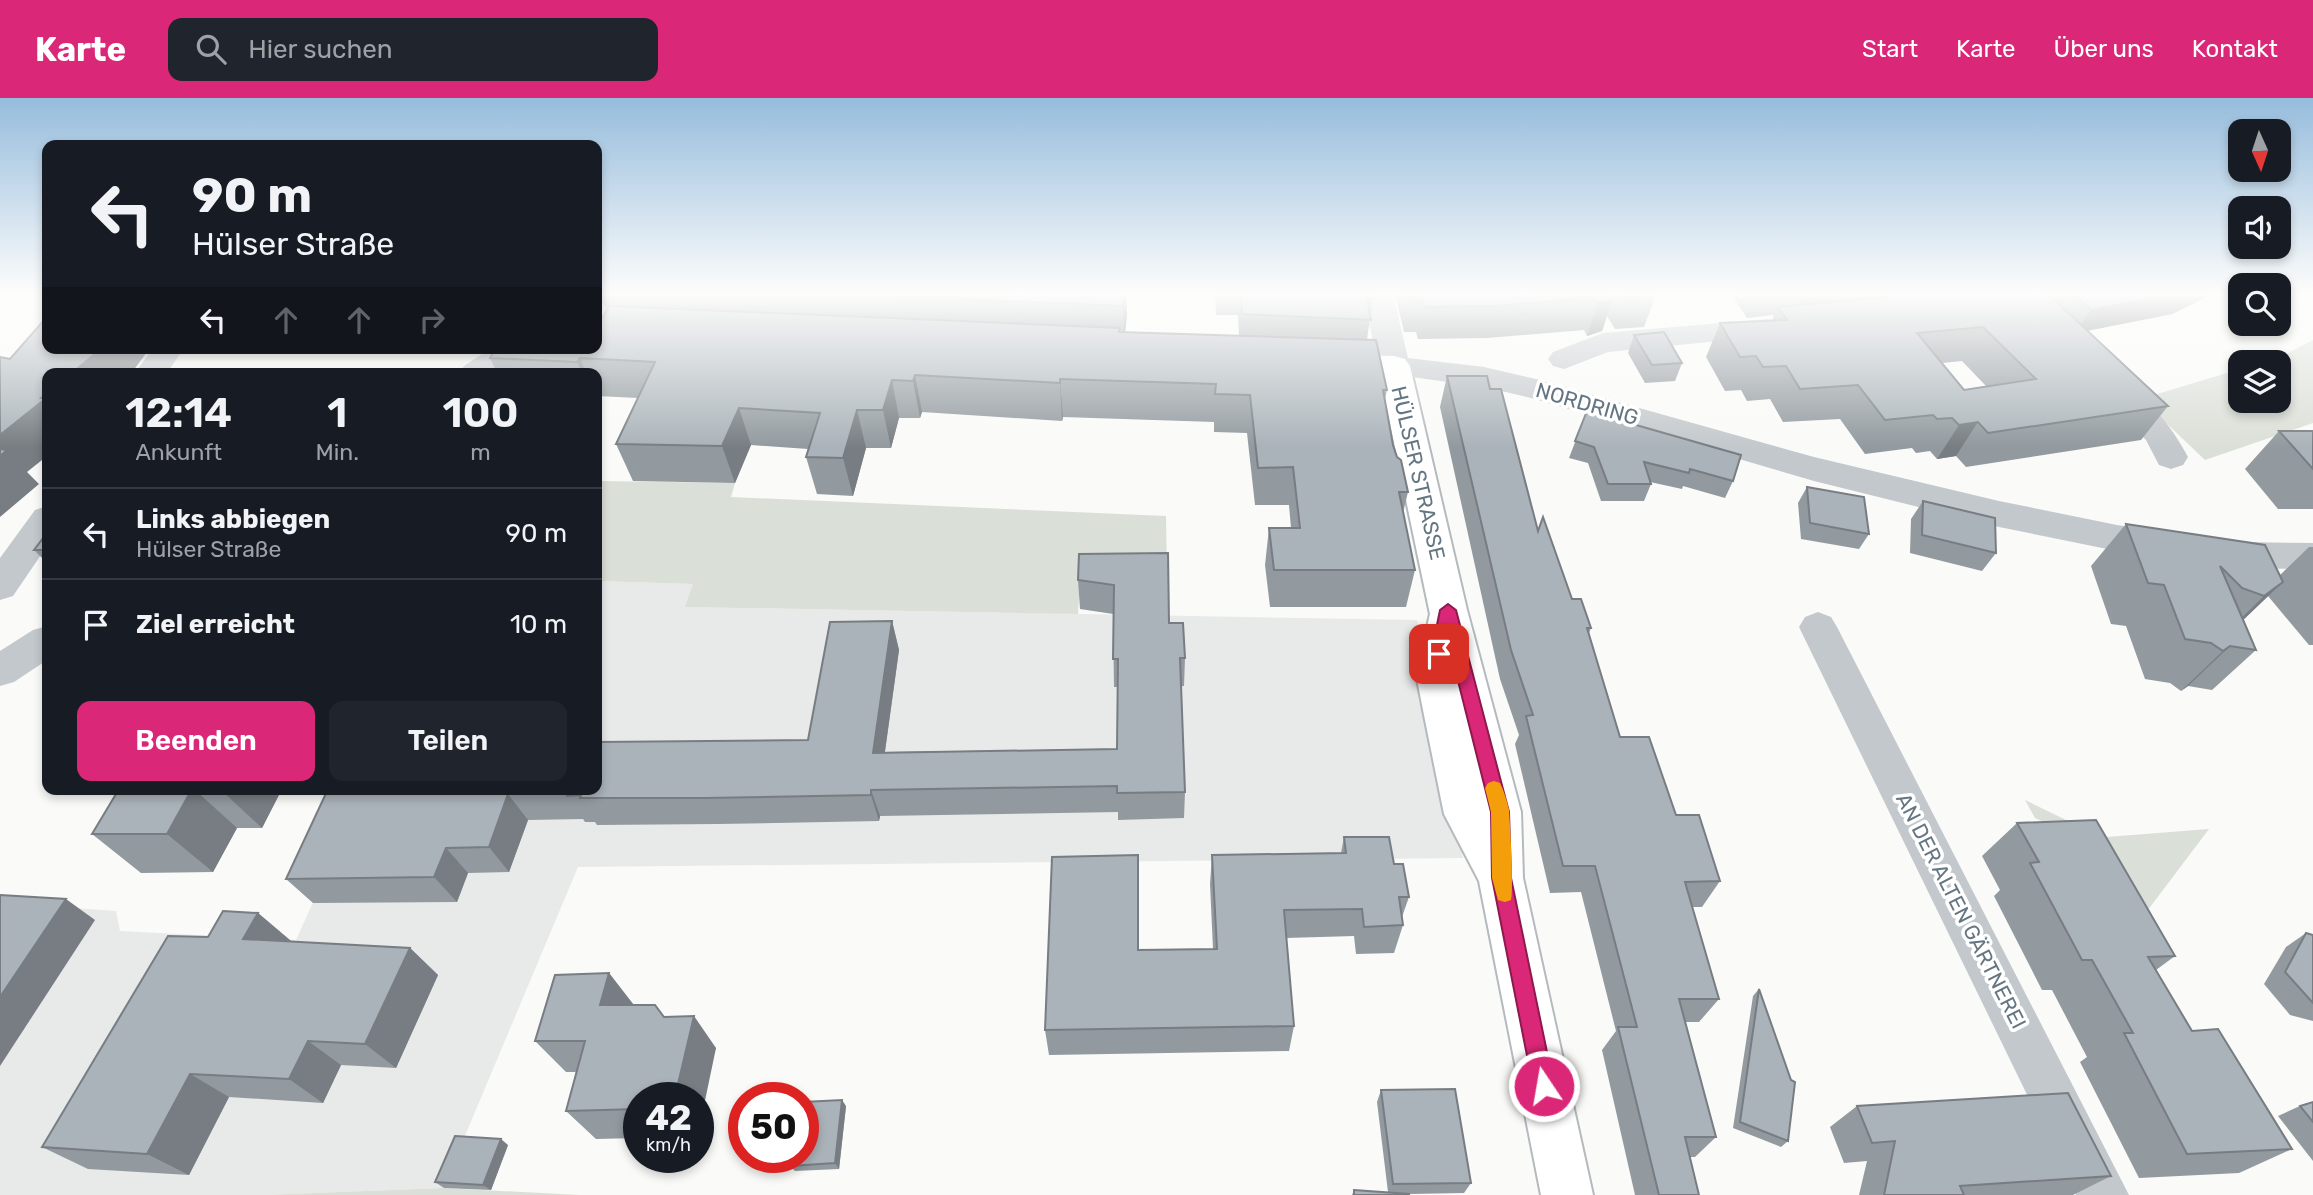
<!DOCTYPE html>
<html lang="de">
<head>
<meta charset="utf-8">
<style>
  body { margin:0; font-family:Rubik,sans-serif; background:#20242c; color:#f1f3f6; height:100vh; display:flex; flex-direction:column; font-size:26px; white-space:nowrap }
  * { box-sizing:border-box; margin:0 }
  p { font-size:23px; color:#9ea1a6 }
  .icon { flex:none; width:38px; height:38px; fill:none; stroke:currentColor; stroke-width:2; stroke-linecap:round; stroke-linejoin:round }
  .map { position:relative; flex:1; overflow:hidden }
  .panel { position:absolute; left:42px; top:270px; width:560px; height:427px; display:flex; flex-direction:column; background:#171b24; border-radius:14px; box-shadow:0 4px 10px #0003 }
  .panel>* { flex:none }
  .guide { position:absolute; left:42px; top:42px; width:560px; height:214px; border-radius:14px; box-shadow:0 4px 10px #0003; background:#171b24; color:#f1f3f6; overflow:hidden }
  .needle { width:46px; rotate:177deg }
  .controls { position:absolute; left:2228px; top:21px; display:grid; gap:14px }
  .controls a { display:grid; place-items:center; width:63px; height:63px; border-radius:14px; background:#171b24; box-shadow:0 4px 10px #0003; font-size:35px }
  .speed { position:absolute; left:623px; top:984px; display:flex; gap:14px; font-size:35px; font-weight:700; text-align:center }
  .speed>* { display:grid; place-content:center; width:91px; height:91px; border-radius:50%; background:#171b24; box-shadow:0 4px 10px #0003; line-height:1 }
  .speed small { font-size:18px; font-weight:400 }
  .speed .limit { border:10px solid #d22; background:#fff; color:#111 }
  .pin { position:absolute; display:grid; place-items:center; width:60px; height:60px; color:#fff; margin:-30px; border-radius:14px; box-shadow:0 4px 10px #0006 }
  .me { position:absolute; width:77px; margin:-38px; rotate:348deg; stroke-linejoin:round; filter:drop-shadow(0 0 5px #0008) }
  .turn { display:flex; align-items:center; gap:24px; height:147px; padding:0 35px; font-size:32px }
  .turn .icon { width:91px; height:91px; stroke-width:2.5 }
  .turn b { display:block; font-size:49px; line-height:60px }
  .lanes { display:flex; align-items:center; height:66px; padding:0 35px; background:#0003; justify-content:center; gap:35px; direction:ltr }
  .lanes .off { opacity:.35 }
  .eta { display:flex; justify-content:space-evenly; align-items:center; height:119px; text-align:center }
  .eta b { font-size:42px; font-weight:600; line-height:49px }
  .action { display:flex; gap:14px; margin-top:auto; padding:14px 35px }
  .action a { flex:1; height:80px; border-radius:14px; background:#db2777; color:#fff; font-size:28px; font-weight:600; line-height:80px; text-align:center }
  .action a+a { background:#20242c; color:#f1f3f6 }
  ul { padding:0; list-style:none }
  li { display:flex; align-items:center; gap:21px; height:91px; padding:0 35px; border-top:2px solid #363941 }
  li div { flex:1 }
  li b { display:block; font-size:26px }
  li em { font-style:normal }
  header { display:flex; align-items:center; gap:42px; box-sizing:border-box; height:98px; padding:0 35px; background:#db2777; color:#fff }
  header strong { font-size:33px }
  nav { display:flex; gap:38px; margin-inline-start:auto; font-size:24px }
  .search { width:490px; height:63px; background:#20242c; display:flex; align-items:center; gap:18px; box-sizing:border-box; padding:0 24px; border-radius:14px; color:#9ea1a6; font-size:26px }
  .map>svg:first-child { display:block }
</style>
</head>
<body>
<header>
<strong>Karte</strong>
<div class="search"><svg class="icon" aria-label="search" viewBox="0 0 24 24"><circle cx="10" cy="10" r="6"/><path d="M15 15l6 6"/></svg>Hier suchen</div>
<nav><a>Start</a><a>Karte</a><a>Über uns</a><a>Kontakt</a></nav>
</header>
<div class="map">
<svg width="2313" height="1097" viewBox="0 0 2313 1097">
  <rect width="100%" height="100%" fill="#fafaf8"/>
  <!-- built -->
  <path fill="#e8e9e9" d="M597 483 694 486 686 509 1417 522 1463 760 578 769 443 1090 263 1097H0V813L16 806 116 813 120 833 296 842 353 715 597 691Z"/>
  <!-- green -->
  <g fill="#dadfd7">
    <path d="M2313 242V325L2205 362 2141 301 2240 271V303H2278V264H2271Z"/>
    <path d="M597 383 735 385 731 399 1166 418 1167 483 1080 484 1078 516 685 509 693 486 597 483Z"/>
    <path d="M2025 702 2091 734 2094 740 2209 731 2132 833 2073 738 2035 720Z"/>
    <path d="M443 1090 580 1097H263Z"/>
  </g>
  <g fill="none" stroke-linecap="round" stroke-linejoin="round">
    <defs>
      <path id="major" d="M1329 256 1394 258 1405 261 1410 268 1467 512 1521 714 1523 780 1593 1097H1541L1479 783 1444 716 1424 617 1416 576 1430 516 1380 278 1329 276 1318 273 1313 266 1318 259Z"/>
    </defs>
    <!-- major casing -->
    <use href="#major" stroke="#b5babe" stroke-width="4"/>
    <!-- minor -->
    <g fill="#c3c8cc" fill-rule="evenodd">
      <path d="M597 196H616L608 205 597 208Z"/>
      <path d="M1363 196H1393L1408 260 1484 269 1536 281 1814 359 1999 403 2117 427 2238 444 2313 445V471L2238 470 2117 453 1999 429 1814 383 1531 300 1484 289 1383 275 1378 268Z"/>
      <path d="M1768 221 1779 223 1783 230 1779 237 1608 254 1564 271 1553 268 1548 261 1553 254 1603 235Z"/>
      <path d="M153 250H184L167 275H135Z"/>
      <path d="M491 250H528C511 276 487 275 459 275L464 268Z"/>
      <path d="M2113 281C2143 289 2174 332 2188 359L2183 367 2171 371 2159 367 2146 342 2102 298 2097 291 2102 284Z"/>
      <path d="M47 408V448L13 498 0 502V460L35 412Z"/>
      <path d="M1818 514 1831 519 1837 529 2129 1097H2076L1799 529 1805 519Z"/>
      <path d="M47 528V562L14 584 0 588V553L33 532Z"/>
    </g>
    <!-- major -->
    <use href="#major" fill="#fff" fill-rule="evenodd"/>
  </g>
  <!-- wall -->
  <g fill="#929a9f" fill-rule="evenodd">
    <path d="M600 196H1126L1127 217 1125 235 1239 238 1238 217H1216L1215 196H1372L1373 201 1367 241 1387 292 1385 301 1393 347 1408 394 1403 415 1415 472 1406 509H1270L1265 467 1269 430H1291L1289 407H1255L1247 335 1214 334V324L1063 319 1062 323 922 314 920 320H899L891 350H866L853 398 817 396 806 359 808 351 751 347 735 385 633 383 616 346 638 300 597 298V275H497L490 260 597 250 608 210 605 209Z"/>
    <path d="M1395 196 1656 197 1644 229 1615 231 1607 218 1602 233 1587 238 1584 232 1487 240 1418 241 1416 234H1404Z"/>
    <path d="M1731 196H2213L2172 216 2087 233 2168 308 2141 342 1966 369 1956 358 1937 361 1930 353 1916 355 1912 350 1865 356 1840 321 1783 324 1770 301 1747 303 1741 292 1725 293 1706 259 1720 225 1772 223 1774 217 1747 220ZM1962 263 1987 289 1964 292 1942 265Z"/>
    <path d="M1634 237 1682 265 1675 283 1645 285 1628 255Z"/>
    <path d="M448 250H465L460 254Z"/>
    <path d="M1447 278 1490 291 1538 433 1572 501 1591 530 1589 535 1620 639 1676 717 1720 783 1702 809H1692L1719 901 1699 924H1685L1716 1039 1695 1059H1690L1699 1097H1635L1602 952 1616 933 1581 794 1550 795 1515 646 1519 637 1500 581 1440 309Z"/>
    <path d="M1587 313 1733 383 1725 400 1683 388 1682 391 1650 384 1651 386 1644 403H1601L1588 365 1569 360Z"/>
    <path d="M2279 333H2313V411H2278L2245 371Z"/>
    <path d="M1807 389 1869 436 1859 451 1801 441 1798 405Z"/>
    <path d="M1923 403 1996 455 1982 473 1910 455 1911 421Z"/>
    <path d="M2126 426 2280 477 2309 449H2313V547H2309L2268 498 2243 522 2256 552 2212 592 2188 588 2181 593 2170 585 2145 581 2126 528 2111 526 2091 468Z"/>
    <path d="M47 435V465L34 452Z"/>
    <path d="M1079 456 1169 525 1185 560 1184 588H1181L1185 694 1184 720 1118 722V714L880 718 879 723 718 726 597 727 595 724H585L583 721 528 722 509 774 468 775 457 804 313 805 286 781 328 691 808 642 892 523 899 552 885 654 1117 651 1118 589H1114L1113 516 1080 511 1078 482Z"/>
    <path d="M119 691H282L262 730H237L213 774 141 775 92 736Z"/>
    <path d="M2017 725 2175 858 2156 872 2192 933 2292 1051 2239 1075 2139 1080 2080 964 2087 959 2052 892H2042L1994 798 2000 792 1982 758Z"/>
    <path d="M1344 739 1394 766 1409 799 1402 819 1403 827 1394 855 1356 856 1354 838 1286 840 1294 928 1289 953 1049 957 1045 932 1138 786 1139 852 1213 851 1210 786 1212 757 1341 755Z"/>
    <path d="M258 815 291 843 290 844 410 850 438 877 396 970 341 967 323 1005 229 999 189 1077 88 1071 42 1049 208 839Z"/>
    <path d="M2306 835 2313 837V923L2290 917 2264 886 2286 849Z"/>
    <path d="M609 875 634 907 664 919 716 950 698 999H639V1040L596 1041 566 1013 576 974H566L535 943Z"/>
    <path d="M1759 891 1788 1043 1781 1049 1733 1030 1753 898Z"/>
    <path d="M1381 992 1471 1085 1464 1095 1409 1096V1097H1352L1354 1092 1388 1094 1377 1004Z"/>
    <path d="M2313 1004V1063L2278 1018 2300 1008Z"/>
    <path d="M846 1008 839 1071 795 1073 790 1068Z"/>
    <path d="M1857 1008 2111 1078 2073 1097H1859L1867 1063 1844 1065 1830 1029Z"/>
    <path d="M508 1047 491 1092 444 1090 435 1084Z"/>
  </g>
  <!-- shaded-wall -->
  <g fill="#777d82">
    <path d="M1124 196H1126L1127 217 1124 244 1123 208Z"/>
    <path d="M2170 196H2213L2172 216 2075 235 2091 212Z"/>
    <path d="M1613 200 1602 233 1587 238 1598 206Z"/>
    <path d="M102 250H150L133 273 134 275H72Z"/>
    <path d="M580 260 586 275H582L577 264Z"/>
    <path d="M915 277 922 314 920 320 913 283Z"/>
    <path d="M1060 281 1063 319 1062 323 1060 285Z"/>
    <path d="M892 282 899 320 891 350 883 312Z"/>
    <path d="M47 295V358L27 374 39 386 0 419V337Z"/>
    <path d="M739 310 751 347 735 385 722 348Z"/>
    <path d="M857 312 866 350 853 398 843 360Z"/>
    <path d="M1978 324 1956 358 1937 361 1959 327Z"/>
    <path d="M2283 484 2240 525 2222 539 2264 498Z"/>
    <path d="M892 523 899 552 881 681 873 655Z"/>
    <path d="M2230 548 2188 588 2181 593 2223 553Z"/>
    <path d="M192 691H194L237 730 213 774 167 736Z"/>
    <path d="M220 691H282L262 730Z"/>
    <path d="M871 692 880 718 879 723 871 697Z"/>
    <path d="M508 696 528 722 509 774 489 749Z"/>
    <path d="M446 750 468 775 457 804 434 779Z"/>
    <path d="M66 801 95 822 0 968V899Z"/>
    <path d="M258 815 291 843 277 868 243 841Z"/>
    <path d="M410 850 438 877 396 970 365 946Z"/>
    <path d="M609 875 635 909 600 907Z"/>
    <path d="M694 918 716 950 698 1036V999H675Z"/>
    <path d="M308 943 341 967 323 1005 289 981Z"/>
    <path d="M190 976 229 999 189 1077 147 1056Z"/>
    <path d="M842 1002 846 1008 839 1071 835 1065Z"/>
    <path d="M501 1041 508 1047 491 1092 483 1087Z"/>
  </g>
  <!-- building -->
  <g fill="#aab3b9" stroke="#777d82" stroke-width="2" fill-rule="evenodd">
    <path d="M848 196H1124L1123 208Z"/>
    <path d="M1241 196H1372L1373 201H1367L1371 222 1242 216Z"/>
    <path d="M1409 196H1613V200L1598 206 1595 199 1495 208 1424 209 1422 201H1410Z"/>
    <path d="M1624 196H1656V197L1626 199Z"/>
    <path d="M1917 196H2048L2168 308 1988 335 1978 324 1959 327 1952 320 1937 321 1933 317 1885 322 1858 287 1800 291 1786 268 1763 269 1756 258 1740 259 1720 225 1787 222 1778 209ZM1983 229 2036 281 1964 292 1917 235Z"/>
    <path d="M2074 196H2170L2091 212Z"/>
    <path d="M609 208 1120 230 1119 234 1376 242 1387 292H1383L1393 347 1397 359 1401 362 1408 394H1399L1415 472H1274L1269 430H1300L1293 369 1258 370 1250 297 1215 296 1216 286 1060 281V285L915 277 913 283 892 282 883 312H857L843 360 806 359 820 315 739 310 722 348 616 346 655 264 580 260 577 264 490 260 496 250H597V229Z"/>
    <path d="M45 221H47V250H102L72 275H47V295L41 300 45 301 0 337V259L10 261Z"/>
    <path d="M1664 234 1682 265 1652 267 1634 237Z"/>
    <path d="M1447 278H1487L1490 291H1501L1538 433 1543 419 1572 501H1581L1591 530H1587L1620 639H1649L1676 717H1699L1720 783 1685 784 1719 901H1679L1716 1039H1685L1699 1097H1659L1618 929H1637L1595 768H1563L1526 618 1533 617 1511 552Z"/>
    <path d="M1587 313 1741 357 1733 383 1690 371 1689 375 1644 364 1651 386H1608L1594 349 1575 343Z"/>
    <path d="M2279 333H2313V371Z"/>
    <path d="M0 351 7 352 0 358Z"/>
    <path d="M1807 389 1864 399 1869 436 1810 425Z"/>
    <path d="M1923 403 1995 420 1996 455 1922 437Z"/>
    <path d="M2126 426 2265 447 2283 484 2264 498 2242 490 2220 468 2256 552 2230 548 2223 553 2211 545 2185 541 2164 487 2148 485Z"/>
    <path d="M47 435V452H34Z"/>
    <path d="M1168 455 1169 525H1183L1185 560H1180L1185 694 1117 695V688L871 692V697L705 700H580L581 697 567 698 568 695 508 696 489 749 446 750 434 779 286 781 328 691H597V644L808 642 830 524 892 523 873 655 1117 651 1118 561H1113L1114 487 1078 482 1079 456Z"/>
    <path d="M119 691H192L167 736H92Z"/>
    <path d="M2096 722 2175 858 2148 859 2192 933 2218 931 2292 1051 2187 1056 2124 935H2133L2092 862H2082L2030 765 2039 764 2017 725Z"/>
    <path d="M1344 739H1389L1394 766H1403L1409 799H1399L1403 827 1364 829 1362 811 1284 812 1294 928 1045 932 1052 759 1138 757V852L1217 851 1212 757 1346 755Z"/>
    <path d="M0 797 66 801 0 899Z"/>
    <path d="M223 813 258 815 243 841 410 850 365 946 308 943 289 981 190 976 147 1056 42 1049 168 838 208 839Z"/>
    <path d="M2306 835 2313 837V905L2285 874Z"/>
    <path d="M609 875 600 907H655L664 919 694 918 675 999H639V1011L566 1013 585 943H535L555 877Z"/>
    <path d="M1759 891 1791 982 1795 984 1788 1043 1740 1024Z"/>
    <path d="M1455 991 1471 1085 1393 1086 1381 992Z"/>
    <path d="M2068 995 2111 1078 1960 1088 1964 1097H1884L1895 1043 1872 1045 1857 1008Z"/>
    <path d="M842 1002 835 1065 790 1068 792 1059H803V1004Z"/>
    <path d="M2313 1004V1024L2300 1008Z"/>
    <path d="M455 1038 501 1041 483 1087 435 1084Z"/>
    <path d="M1354 1092 1409 1096V1097H1354Z"/>
  </g>
  <!-- sky -->
  <linearGradient id="sky" x2="0" y2="1"><stop stop-color="#96bcdc"/><stop offset="0.56" stop-color="#fdfdfc"/><stop offset="1" stop-color="#fdfdfc" stop-opacity="0"/></linearGradient>
  <rect width="2313" height="350" fill="url(#sky)"/>
  <!-- route -->
  <path fill="#db2777" stroke="#8e194d" stroke-width="2" d="M1448 506 1456 512 1509 714 1511 780 1554 988 1551 995 1544 998 1536 995 1533 988 1492 780 1491 714 1449 547 1445 561H1434L1431 556 1440 512Z"/>
  <!-- slow -->
  <path fill="#f59e0b" d="M1494 683 1500 685C1504 693 1507 703 1509 712 1510 723 1514 796 1511 802L1505 804 1498 802 1492 780 1491 714 1485 690 1488 685Z"/>
  <g text-anchor="middle" stroke-width="7" stroke-linejoin="round" paint-order="stroke">
    <!-- street labels -->
    <g font-size="21" fill="#657683" stroke="#fff">
      <text transform="translate(1587 306) rotate(16)" y="7">NORDRING</text>
      <text transform="translate(1418 375) rotate(77)" y="7">HÜLSER STRASSE</text>
      <text transform="translate(1961 813) rotate(63)" y="7">AN DER ALTEN GÄRTNEREI</text>
    </g>
  </g>
</svg>
<div class="controls">
<a><svg class="needle" viewBox="-14 -14 28 28"><path d="M0-13l5 13h-10z" fill="#e53935"/><path d="M0 13l5-13h-10z" fill="#9ea1a6"/></svg></a>
<a><svg class="icon" aria-label="sound" viewBox="0 0 24 24"><path d="M4 9h4l5-4v14l-5-4H4zM17 9q2 3 0 6"/></svg></a>
<a><svg class="icon" aria-label="search" viewBox="0 0 24 24"><circle cx="10" cy="10" r="6"/><path d="M15 15l6 6"/></svg></a>
<a><svg class="icon" aria-label="layers" viewBox="0 0 24 24"><path d="M12 4l9 5-9 5-9-5zM3 14l9 5 9-5"/></svg></a>
</div>
<div class="speed"><div>42<small>km/h</small></div><div class="limit">50</div></div>
<div class="pin" style="left:1439px;top:556px;background:#d93025"><svg class="icon" aria-label="arrive" viewBox="0 0 24 24"><path d="M6 21V4h12l-3 4 3 4H6"/></svg></div>
<svg class="me" style="left:1544px;top:988px" viewBox="-20 -20 40 40"><circle r="17" fill="#db2777" stroke="#fff" stroke-width="3"/><path d="M0-11L8 9 0 5-8 9z" fill="#fff"/></svg>
<div class="guide">
<div class="turn"><svg class="icon" aria-label="left" viewBox="0 0 24 24"><path d="M17 20v-9H6M10 6l-5 5 5 5"/></svg><div><b>90 m</b>Hülser Straße</div></div>
<div class="lanes"><svg class="icon" aria-label="left" viewBox="0 0 24 24"><path d="M17 20v-9H6M10 6l-5 5 5 5"/></svg><svg class="icon off" aria-label="ahead" viewBox="0 0 24 24"><path d="M12 20V5M6 11l6-6 6 6"/></svg><svg class="icon off" aria-label="ahead" viewBox="0 0 24 24"><path d="M12 20V5M6 11l6-6 6 6"/></svg><svg class="icon off" aria-label="right" viewBox="0 0 24 24"><path d="M7 20v-9h11M14 6l5 5-5 5"/></svg></div>
</div>
<section class="panel">
<div class="eta">
<div><b>12:14</b><p>Ankunft</p></div>
<div><b>1</b><p>Min.</p></div>
<div><b>100</b><p>m</p></div>
</div>
<ul>
<li><svg class="icon" aria-label="left" viewBox="0 0 24 24"><path d="M17 20v-9H6M10 6l-5 5 5 5"/></svg><div><b>Links abbiegen</b><p>Hülser Straße</p></div><em>90 m</em></li>
<li><svg class="icon" aria-label="arrive" viewBox="0 0 24 24"><path d="M6 21V4h12l-3 4 3 4H6"/></svg><div><b>Ziel erreicht</b></div><em>10 m</em></li>
</ul>
<div class="action"><a>Beenden</a><a>Teilen</a></div>
</section>
</div>
</body>
</html>
